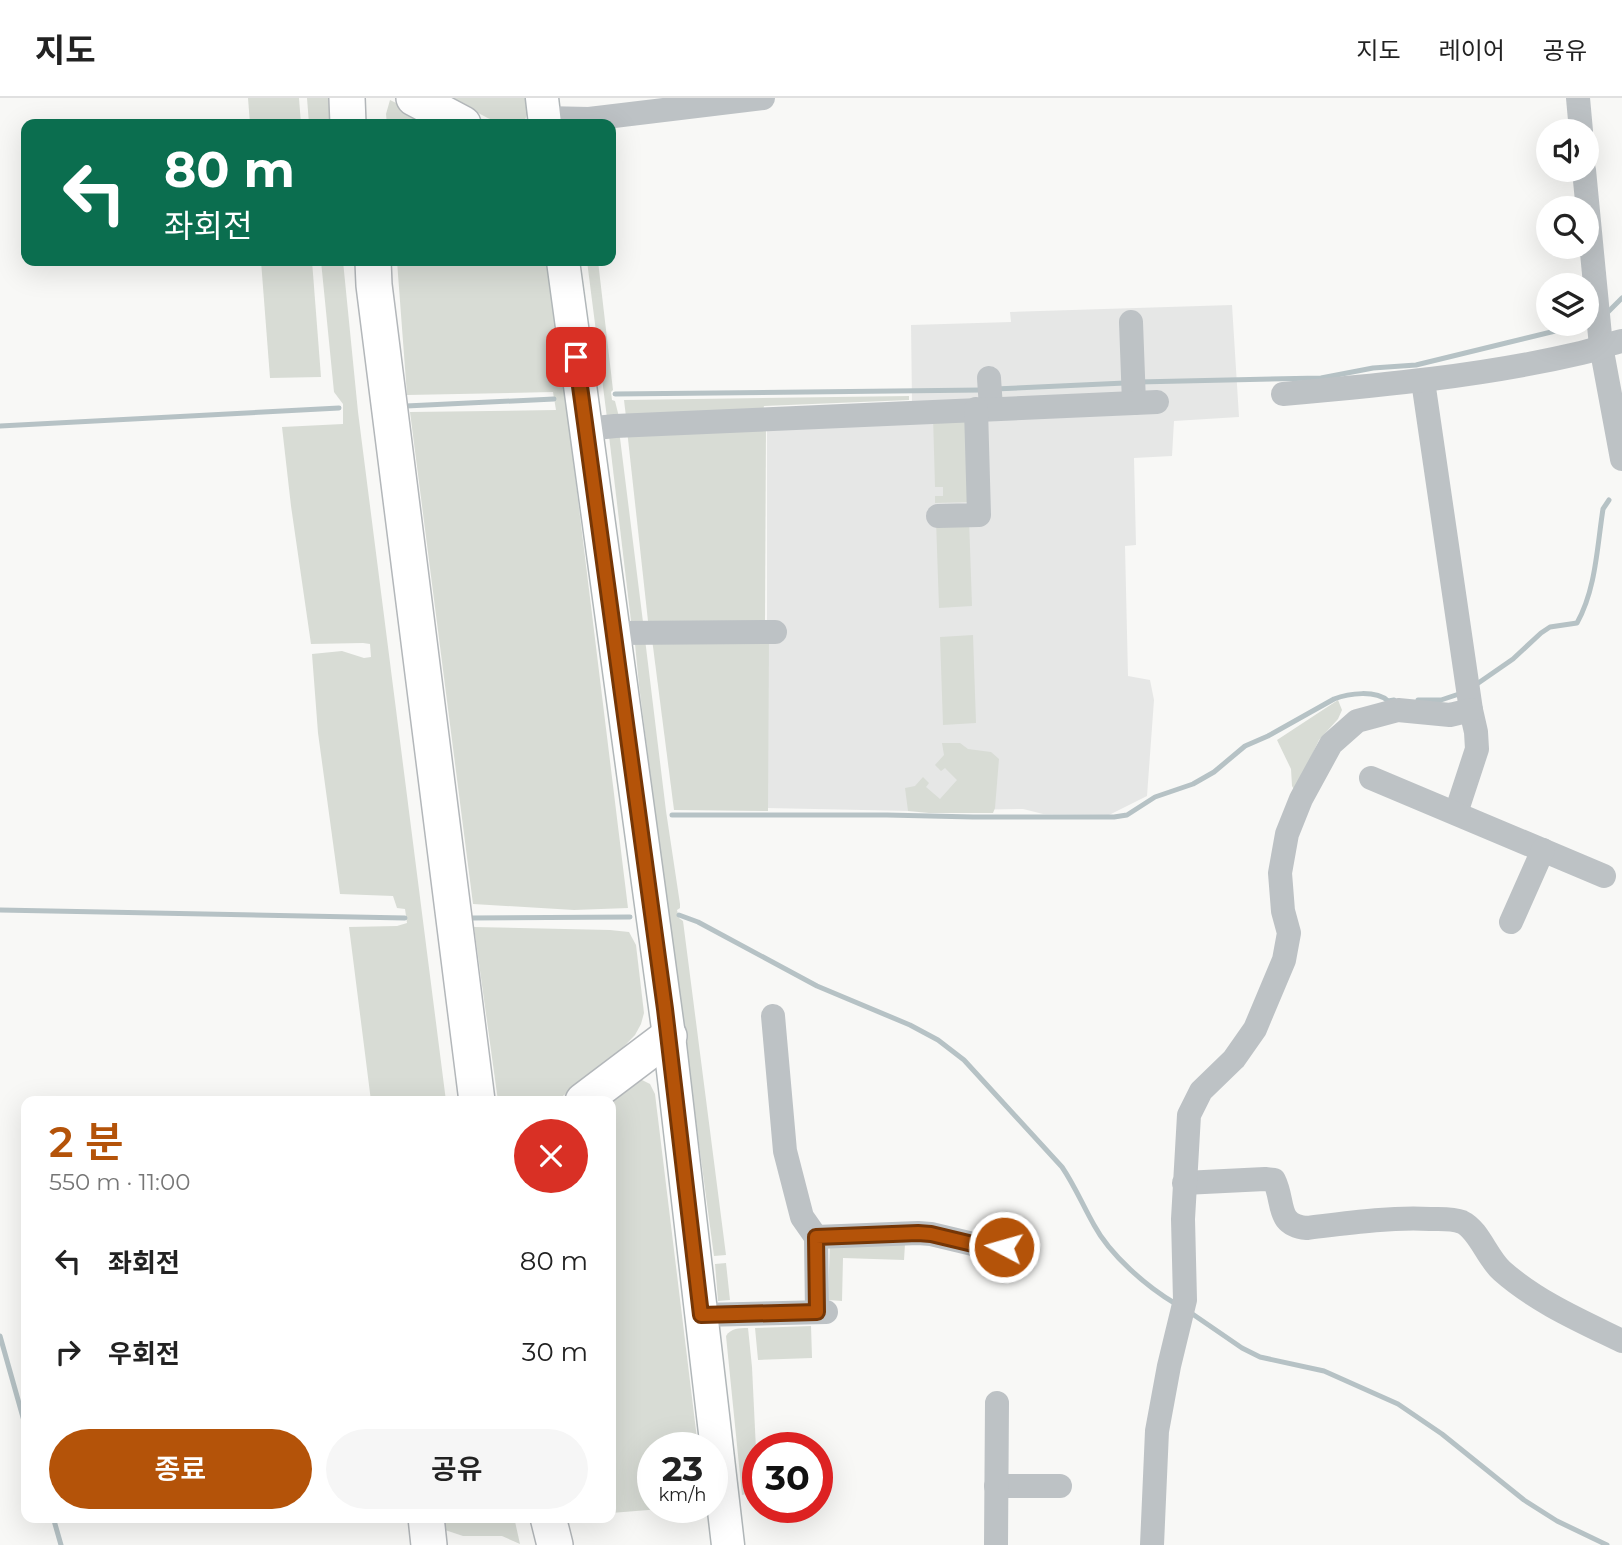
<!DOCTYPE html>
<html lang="ko">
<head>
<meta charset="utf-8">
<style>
  body { margin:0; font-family:Montserrat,"Noto Sans KR",sans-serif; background:#f6f6f6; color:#222; height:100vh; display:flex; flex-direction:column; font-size:26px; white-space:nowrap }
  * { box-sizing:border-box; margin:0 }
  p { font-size:23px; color:#767676 }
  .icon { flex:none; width:38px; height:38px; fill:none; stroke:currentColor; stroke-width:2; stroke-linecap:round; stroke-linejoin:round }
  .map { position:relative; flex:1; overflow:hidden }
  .drawer { position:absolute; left:21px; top:998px; width:595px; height:427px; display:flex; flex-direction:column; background:#fff; border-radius:14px; box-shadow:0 7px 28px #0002 }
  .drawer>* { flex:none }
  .banner { position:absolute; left:21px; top:21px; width:595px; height:147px; border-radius:14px; box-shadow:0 7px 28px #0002; background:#0b6e4f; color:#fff; overflow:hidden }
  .buttons { position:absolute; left:1536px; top:21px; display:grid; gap:14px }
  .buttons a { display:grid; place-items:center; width:63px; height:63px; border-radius:50%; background:#fff; box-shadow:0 7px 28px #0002; font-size:35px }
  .speed { position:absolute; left:637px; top:1334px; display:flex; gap:14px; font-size:35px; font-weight:700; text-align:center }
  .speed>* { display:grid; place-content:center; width:91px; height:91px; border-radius:50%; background:#fff; box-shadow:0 7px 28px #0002; line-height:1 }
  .speed small { font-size:18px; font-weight:400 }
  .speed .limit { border:10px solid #d22; background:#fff; color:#111 }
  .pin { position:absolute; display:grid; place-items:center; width:60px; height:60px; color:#fff; margin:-30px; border-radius:14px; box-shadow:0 4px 10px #0006 }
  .me { position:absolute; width:77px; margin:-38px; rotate:276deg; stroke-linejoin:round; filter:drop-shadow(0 0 5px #0008) }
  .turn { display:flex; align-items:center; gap:24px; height:147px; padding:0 28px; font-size:32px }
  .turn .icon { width:91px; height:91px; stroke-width:2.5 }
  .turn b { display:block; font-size:49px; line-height:60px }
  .round { display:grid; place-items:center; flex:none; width:74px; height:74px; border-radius:37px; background:#f6f6f6 }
  .head { display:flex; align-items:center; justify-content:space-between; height:119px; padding:0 28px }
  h1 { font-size:42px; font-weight:600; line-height:52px; color:#b45309 }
  .action { display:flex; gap:14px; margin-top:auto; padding:14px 28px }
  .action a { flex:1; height:80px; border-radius:42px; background:#b45309; color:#fff; font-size:28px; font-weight:600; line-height:80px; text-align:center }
  .action a+a { background:#f6f6f6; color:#222 }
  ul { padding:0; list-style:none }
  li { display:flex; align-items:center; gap:21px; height:91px; padding:0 28px }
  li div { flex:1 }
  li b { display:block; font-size:26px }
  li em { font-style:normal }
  header { display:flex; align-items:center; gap:42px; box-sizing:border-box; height:98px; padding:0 35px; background:#fff; border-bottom:2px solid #e0e0e0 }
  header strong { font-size:33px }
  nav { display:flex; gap:38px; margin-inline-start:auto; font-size:24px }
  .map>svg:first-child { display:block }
</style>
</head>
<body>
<header>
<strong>지도</strong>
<nav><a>지도</a><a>레이어</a><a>공유</a></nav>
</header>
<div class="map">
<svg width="1622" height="1447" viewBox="0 0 1622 1447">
  <rect width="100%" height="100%" fill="#f8f8f6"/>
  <!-- built -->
  <path fill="#e6e7e6" d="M1232 207 1239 319 1174 323 1172 358 1134 360 1136 447 1125 448 1128 578 1150 582 1154 602 1147 698 1109 717 1043 716 1023 711 910 713 767 710V311L912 305 911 227 1011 224 1010 214Z"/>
  <!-- green -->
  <g fill="#d8dcd5">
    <path d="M248 0H299L301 26H250Z"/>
    <path d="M307 0H333V26H309Z"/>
    <path d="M454 0H527L529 11 525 22C519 24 513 26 507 26 494 26 466 8 454 0Z"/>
    <path d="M390 2 439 26H387L386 16Z"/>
    <path d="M261 163H312L321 279 270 280Z"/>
    <path d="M321 163H343L358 314 446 1003H371L349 829 397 828 407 825 405 811 397 810 393 798 340 796 318 635 312 556 342 553 364 560 371 559 370 546 363 545 311 546 291 408 282 329 343 326V306L334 294Z"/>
    <path d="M397 163H552L567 312 628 810 574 812 473 806 410 314 556 312 553 294 407 297Z"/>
    <path d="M587 163H598L613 292 611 294 612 302 615 303 619 319 607 320Z"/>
    <path d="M909 298V302L764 308 763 312 626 319 624 302Z"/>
    <path d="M967 317 968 404 935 405V398H943V389H935L933 318Z"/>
    <path d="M766 326 765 524 648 523 627 332Z"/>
    <path d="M619 332 643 524 631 523 609 338Z"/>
    <path d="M969 421 972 508 939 510 936 422Z"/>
    <path d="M973 537 976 625 943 627 940 539Z"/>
    <path d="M645 541 666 713 680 806V810L677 812 679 820 683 823 726 1157 714 1158 667 808 639 587 635 546Z"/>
    <path d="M652 541 769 542 768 713 674 712Z"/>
    <path d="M1338 602 1342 612 1338 621 1319 642 1295 693 1292 688 1291 671 1277 642Z"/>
    <path d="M942 645H960L968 651 991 654 999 661 995 710 993 715H929L908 713 905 690 915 688 923 679 929 685 926 689 940 701 957 682 945 670 941 673 935 667 944 657Z"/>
    <path d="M474 829 610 832 629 834 636 847 644 915 641 926 635 937 610 963 556 1003H498Z"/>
    <path d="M642 982 650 986 655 996 698 1349H653V1409H686L611 1415V1003L627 983Z"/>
    <path d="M830 1144 905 1146 904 1162 843 1160 842 1203 828 1202Z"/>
    <path d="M726 1165 730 1202 718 1203 715 1166Z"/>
    <path d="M811 1228 812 1260 758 1262 755 1230Z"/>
    <path d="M748 1230 752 1269 758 1393 742 1397 726 1238C731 1230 739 1230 748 1230Z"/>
    <path d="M440 1419H514L520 1446 502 1438H463L445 1432Z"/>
  </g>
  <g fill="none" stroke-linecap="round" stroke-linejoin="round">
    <!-- stream -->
    <g stroke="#b6c2c5" stroke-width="5">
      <path d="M1607 215 1622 200"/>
      <path d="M1138 284 1321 280 1373 270 1416 267 1584 226"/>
      <path d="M995 291 1125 285"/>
      <path d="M615 296 982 292"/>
      <path d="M406 308 554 301"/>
      <path d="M0 328 339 310"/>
      <path d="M1474 588 1513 561 1541 535 1550 529 1577 525C1596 491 1597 449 1603 411L1609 402"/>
      <path d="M1418 602H1441L1462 595"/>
      <path d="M672 717H887L973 719H1114L1127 717 1155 699 1193 686 1214 674 1245 648 1268 638 1334 601C1349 595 1376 592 1388 603L1394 602"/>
      <path d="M0 812 405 820"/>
      <path d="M679 817 698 824 817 888 910 927 938 942 964 962 1062 1069C1075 1088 1083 1108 1094 1127 1110 1157 1147 1189 1176 1206"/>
      <path d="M471 820 630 819"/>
      <path d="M1191 1215 1242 1250 1260 1259 1324 1273 1398 1306 1442 1336 1524 1402 1557 1423 1607 1447"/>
      <path d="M0 1238 26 1330"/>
      <path d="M53 1419 61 1447"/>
    </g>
    <defs>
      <g id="major">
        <path d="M542 0 545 26"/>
        <path d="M563 163 669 938 728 1447"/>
      </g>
      <g id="highway">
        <path d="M347 0 348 26"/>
        <path d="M414 0 463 26"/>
        <path d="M373 163 374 187 477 1003"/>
        <path d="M583 1003 669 938"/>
        <path d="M426 1419 429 1447"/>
        <path d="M548 1419 555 1447"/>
      </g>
    </defs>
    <!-- major casing -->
    <use href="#major" stroke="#b1b7b9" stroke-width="35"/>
    <!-- highway casing -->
    <use href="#highway" stroke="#b3b7ba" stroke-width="38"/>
    <!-- minor -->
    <g stroke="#bdc2c5" stroke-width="24">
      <path d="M1578 0 1581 33"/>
      <path d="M544 20 589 21 763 0"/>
      <path d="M1584 72 1601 248 1622 361"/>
      <path d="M1131 224 1134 305"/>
      <path d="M989 280 991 310"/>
      <path d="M1423 283 1471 612 1476 634 1477 651 1456 715"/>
      <path d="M1283 296C1383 287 1483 278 1581 255 1595 252 1608 246 1622 243"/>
      <path d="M586 331 615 328 1157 304"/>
      <path d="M938 418 979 417 976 311"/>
      <path d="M615 535 775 534"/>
      <path d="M1371 680 1604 778"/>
      <path d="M1511 824 1543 752"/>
      <path d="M773 918 785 1053 802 1119 816 1139 817 1214"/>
      <path d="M1184 1085 1265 1081 1274 1082C1285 1104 1275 1127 1307 1130 1348 1125 1388 1119 1430 1121 1440 1121 1452 1120 1462 1124 1479 1132 1487 1160 1502 1173 1537 1204 1581 1223 1622 1243"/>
      <path d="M816 1139 918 1135 931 1136 977 1147 1004 1149"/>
      <path d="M701 1217 826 1214"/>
      <path d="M996 1388H1060"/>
      <path d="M996 1447 997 1305"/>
      <path d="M1152 1447 1157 1333 1169 1268 1185 1202 1183 1121 1189 1017 1201 993 1234 961 1255 931 1284 862 1289 835 1283 813 1280 775 1287 736 1301 701 1331 646 1357 623 1398 612 1450 617 1471 612"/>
    </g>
    <!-- major -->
    <use href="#major" stroke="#fff" stroke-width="32"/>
    <!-- highway -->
    <use href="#highway" stroke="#fff" stroke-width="35"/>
  </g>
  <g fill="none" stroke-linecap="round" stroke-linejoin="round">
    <defs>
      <path id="route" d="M576 259 665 911 701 1217 817 1214 816 1139 918 1135 931 1136 977 1147 1004 1149"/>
    </defs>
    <!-- route casing -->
    <use href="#route" stroke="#753606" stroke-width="18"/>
    <!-- route -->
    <use href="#route" stroke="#b45309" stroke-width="12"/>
  </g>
</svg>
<div class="buttons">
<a><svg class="icon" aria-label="sound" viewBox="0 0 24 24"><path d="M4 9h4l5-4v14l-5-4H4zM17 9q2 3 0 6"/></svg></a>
<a><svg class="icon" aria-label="search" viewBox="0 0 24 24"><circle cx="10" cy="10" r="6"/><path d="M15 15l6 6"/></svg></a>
<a><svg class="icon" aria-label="layers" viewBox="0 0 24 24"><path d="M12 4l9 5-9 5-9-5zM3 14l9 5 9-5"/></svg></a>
</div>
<div class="speed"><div>23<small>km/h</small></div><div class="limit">30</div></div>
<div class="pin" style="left:576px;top:259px;background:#d93025"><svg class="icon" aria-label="arrive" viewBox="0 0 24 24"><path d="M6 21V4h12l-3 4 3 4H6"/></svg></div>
<svg class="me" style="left:1004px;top:1149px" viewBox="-20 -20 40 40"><circle r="17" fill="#b45309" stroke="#fff" stroke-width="3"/><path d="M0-11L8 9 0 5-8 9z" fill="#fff"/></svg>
<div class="banner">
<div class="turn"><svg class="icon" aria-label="left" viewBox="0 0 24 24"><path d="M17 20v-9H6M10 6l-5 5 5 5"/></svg><div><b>80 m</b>좌회전</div></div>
</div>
<section class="drawer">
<div class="head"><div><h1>2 분</h1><p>550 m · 11:00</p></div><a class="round" style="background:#d93025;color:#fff"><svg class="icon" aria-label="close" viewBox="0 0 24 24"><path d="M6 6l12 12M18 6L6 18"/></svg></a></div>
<ul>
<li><svg class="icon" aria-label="left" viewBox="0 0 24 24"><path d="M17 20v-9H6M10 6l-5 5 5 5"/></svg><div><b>좌회전</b></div><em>80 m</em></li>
<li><svg class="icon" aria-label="right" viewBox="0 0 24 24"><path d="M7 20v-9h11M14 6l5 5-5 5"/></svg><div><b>우회전</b></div><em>30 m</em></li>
</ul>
<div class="action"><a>종료</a><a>공유</a></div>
</section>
</div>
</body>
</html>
